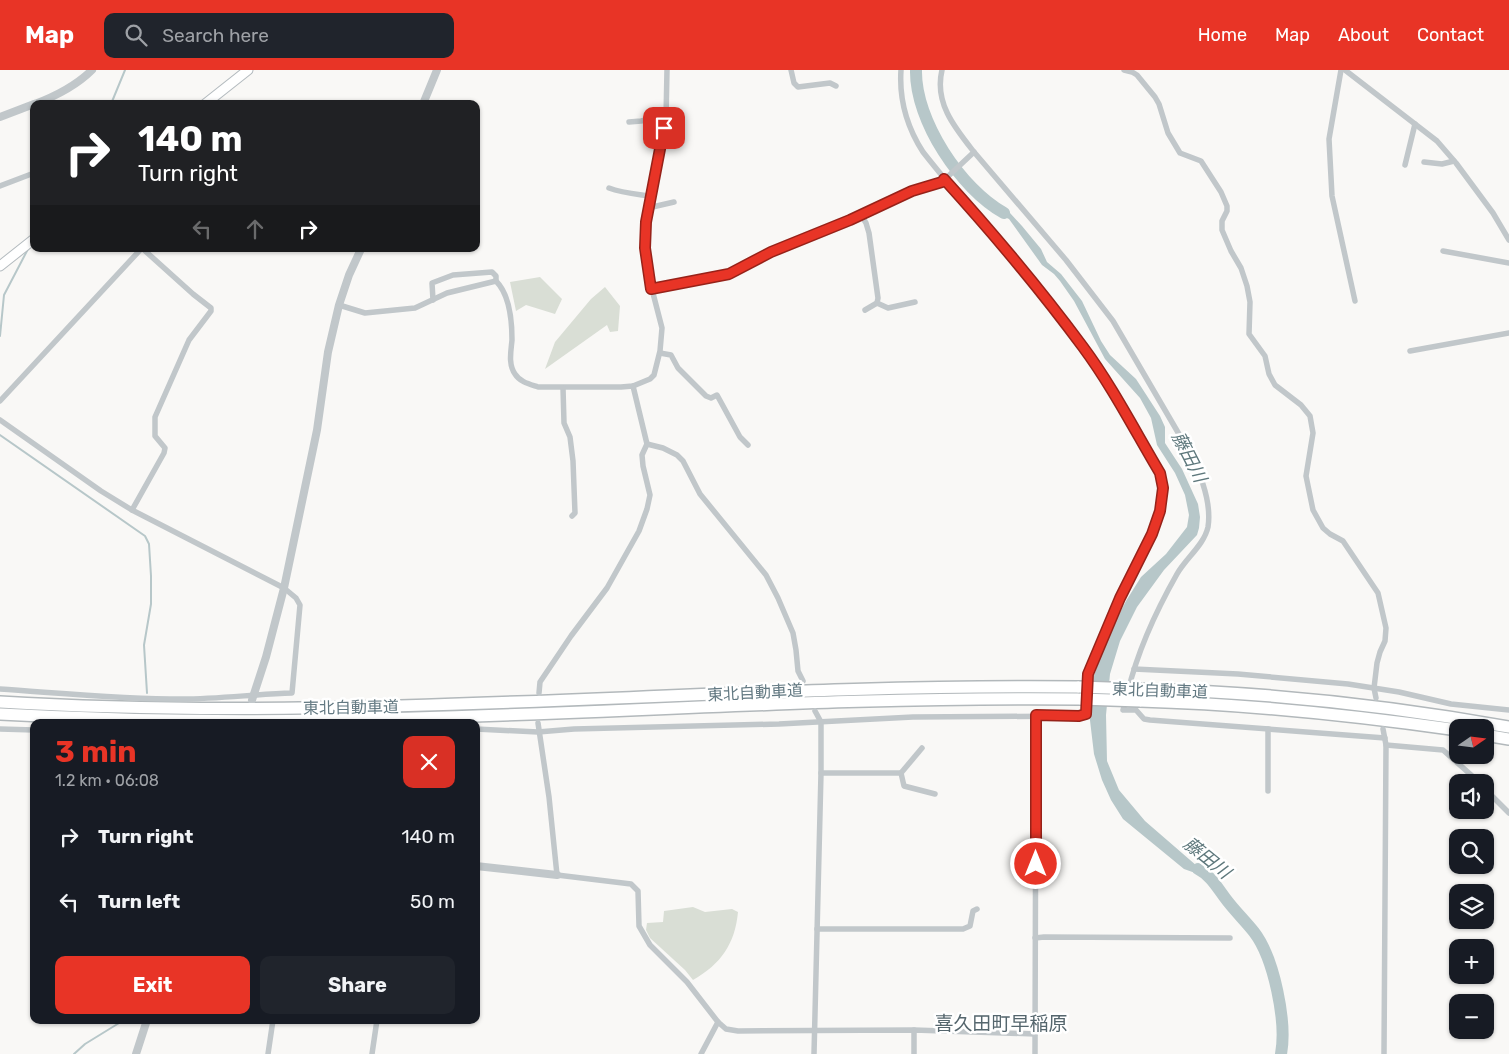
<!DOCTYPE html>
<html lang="en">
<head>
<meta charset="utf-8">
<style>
  body { margin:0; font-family:Rubik,"Noto Sans JP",sans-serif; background:#20242c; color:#f1f3f6; height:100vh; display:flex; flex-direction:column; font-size:19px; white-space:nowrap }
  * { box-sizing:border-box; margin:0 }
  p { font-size:16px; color:#9ea1a6 }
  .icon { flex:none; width:28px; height:28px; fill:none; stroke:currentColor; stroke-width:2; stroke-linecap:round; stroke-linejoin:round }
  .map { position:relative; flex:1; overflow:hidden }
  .panel { position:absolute; left:30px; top:649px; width:450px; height:305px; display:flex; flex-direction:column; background:#171b24; border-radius:10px; box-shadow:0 1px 4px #0004 }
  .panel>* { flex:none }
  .banner { position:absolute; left:30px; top:30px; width:450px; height:152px; border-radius:10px; box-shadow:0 1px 4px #0004; background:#202124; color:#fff; overflow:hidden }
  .needle { width:32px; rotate:76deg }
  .tools { position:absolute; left:1449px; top:649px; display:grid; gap:10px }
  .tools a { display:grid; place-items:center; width:45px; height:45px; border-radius:10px; background:#171b24; box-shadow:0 1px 4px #0004; font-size:25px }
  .pin { position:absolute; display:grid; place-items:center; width:42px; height:42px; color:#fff; margin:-21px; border-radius:10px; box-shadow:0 2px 8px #0006 }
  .me { position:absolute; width:55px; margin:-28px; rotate:0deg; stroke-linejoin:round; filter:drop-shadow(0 0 4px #0008) }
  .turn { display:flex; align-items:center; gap:18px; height:105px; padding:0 25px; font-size:22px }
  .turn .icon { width:65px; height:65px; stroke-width:2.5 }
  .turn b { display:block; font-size:35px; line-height:42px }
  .lanes { display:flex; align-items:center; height:48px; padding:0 25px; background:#0003; justify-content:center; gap:25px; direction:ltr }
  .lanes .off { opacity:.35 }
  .round { display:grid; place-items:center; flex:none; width:52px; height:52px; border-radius:10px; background:#20242c }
  .head { display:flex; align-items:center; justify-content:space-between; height:85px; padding:0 25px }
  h1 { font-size:30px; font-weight:700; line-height:38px; color:#e83426 }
  .cta { display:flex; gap:10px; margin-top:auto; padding:10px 25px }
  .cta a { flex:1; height:58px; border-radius:10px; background:#e83426; color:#fff; font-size:20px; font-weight:700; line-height:58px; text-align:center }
  .cta a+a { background:#20242c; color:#f1f3f6 }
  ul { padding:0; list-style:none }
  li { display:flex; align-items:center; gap:15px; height:65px; padding:0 25px }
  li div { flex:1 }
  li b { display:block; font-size:19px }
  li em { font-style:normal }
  header { display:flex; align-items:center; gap:30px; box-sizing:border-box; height:70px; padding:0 25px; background:#e83426; color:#fff }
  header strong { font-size:24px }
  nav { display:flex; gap:28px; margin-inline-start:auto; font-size:18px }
  .search { width:350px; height:45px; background:#20242c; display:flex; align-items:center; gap:12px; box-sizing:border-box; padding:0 18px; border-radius:10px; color:#9ea1a6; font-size:19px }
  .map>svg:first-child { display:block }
</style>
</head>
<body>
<header>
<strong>Map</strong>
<div class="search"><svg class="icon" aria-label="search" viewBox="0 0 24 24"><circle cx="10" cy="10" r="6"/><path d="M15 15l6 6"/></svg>Search here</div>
<nav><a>Home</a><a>Map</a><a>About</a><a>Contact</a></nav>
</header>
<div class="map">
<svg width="1509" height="984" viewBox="0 0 1509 984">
  <rect width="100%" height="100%" fill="#f9f8f6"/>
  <!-- green -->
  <g fill="#d9ded5">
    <path d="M540 207 562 229 555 244 526 235 516 241 510 212Z"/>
    <path d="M605 217 620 236 618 261 610 262 607 255 545 299 555 272 591 229Z"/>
    <path d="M693 837 705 842 732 839 738 842C735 874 721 894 693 910L685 900 650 868 646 860 647 853 663 852 664 841Z"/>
  </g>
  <!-- water -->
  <path fill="#b7c7c9" d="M990 136 1000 137 1010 143 1022 156 1041 179 1047 192 1061 204 1082 231 1101 271 1110 285 1136 309 1160 346 1165 357V373L1182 399 1198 434 1200 447 1199 458 1197 465 1164 500 1137 537 1120 571 1110 604 1106 645 1107 691 1119 720 1145 751 1212 809 1184 799 1123 749 1111 730 1102 710 1094 684 1089 642 1094 605 1110 562 1126 531 1141 507 1166 484 1187 457 1189 445 1185 425 1175 403 1157 375 1151 348 1140 328 1105 289 1074 231 1060 211 1054 204 1042 195 1009 149 993 142Z"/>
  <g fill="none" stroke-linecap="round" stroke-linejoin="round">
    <!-- stream -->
    <g stroke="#b7c7c9" stroke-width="2">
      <path d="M111 34 125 0"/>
      <path d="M0 266 4 225 28 179"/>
      <path d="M0 365 145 466 149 474 151 506V534L144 575 147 623"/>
      <path d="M74 984 85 974 124 950"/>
    </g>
    <!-- river -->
    <g stroke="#b7c7c9" stroke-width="12">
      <path d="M916 0C915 51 961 119 1004 143"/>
      <path d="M1198 799C1212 806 1219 821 1229 833 1237 843 1246 852 1254 862 1274 888 1287 952 1281 984"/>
    </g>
    <defs>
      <g id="secondary">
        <path d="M205 34 248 0"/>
        <path d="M0 196 34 169"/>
      </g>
      <g id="motorway">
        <path d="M1138 619C1262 622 1386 635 1509 657"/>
        <path d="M1140 631C1247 634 1352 645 1458 660"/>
        <path d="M0 632C360 654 719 613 1079 617"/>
        <path d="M0 644C109 650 217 652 326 650 578 646 829 626 1081 629"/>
        <path d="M1485 665 1509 669"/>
      </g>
    </defs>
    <!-- secondary casing -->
    <use href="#secondary" stroke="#b4bbbf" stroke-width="11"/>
    <!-- motorway casing -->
    <use href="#motorway" stroke="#b2b8bb" stroke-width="14"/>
    <!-- minor -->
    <g stroke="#c1c7ca" stroke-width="5.5">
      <path d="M791 0 794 13 798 17 830 13 836 16"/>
      <path d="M901 0C899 30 907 57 923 82 975 148 1032 209 1083 276 1112 316 1135 361 1160 403 1173 443 1136 493 1120 529 1109 554 1101 580 1088 604L1087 617"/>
      <path d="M1124 0 1132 2 1137 5 1155 27 1159 34 1168 63 1180 83 1201 91 1221 122 1227 136V141L1222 151V160L1231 181 1241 198 1247 216 1250 232 1249 264 1265 286 1269 304 1275 315 1301 335 1310 346 1313 363 1306 406 1313 440 1323 458 1330 464 1343 471 1378 523 1386 558 1385 571 1380 582 1377 593 1374 618 1376 628"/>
      <path d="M1341 0 1329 69 1332 126 1355 231"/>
      <path d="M1345 0 1437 71 1456 93 1493 143 1509 170"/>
      <path d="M629 52 641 51 666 46"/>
      <path d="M974 82 1066 190 1113 251 1190 383C1201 405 1212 432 1208 457 1204 475 1186 488 1177 504 1156 541 1138 580 1128 621"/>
      <path d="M1424 92 1442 94 1454 91"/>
      <path d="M1405 95 1415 54"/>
      <path d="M0 116 34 103"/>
      <path d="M609 118C622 123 636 124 650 126"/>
      <path d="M648 138 674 132"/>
      <path d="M861 145 866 153 869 163 878 228 877 233 865 240"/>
      <path d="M1443 181 1509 193"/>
      <path d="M651 219 729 204 771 182 849 150 912 121 942 112 974 82C955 58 934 33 942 0"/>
      <path d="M433 230 432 213 453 205 492 202 496 206V211"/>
      <path d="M877 233 888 238 915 232"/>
      <path d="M339 235 365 243 415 238 447 223 496 211C510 225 512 251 512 270 511 281 508 294 515 304 520 312 529 314 538 317H621L633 316 650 309 654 305 660 281 662 258 647 200 645 178 646 152 666 48 667 0"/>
      <path d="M1410 281 1509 263"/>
      <path d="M660 283 671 285 678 298 706 326 711 328 717 325 740 367 748 375"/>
      <path d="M563 318 564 353 570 367 573 391 575 443 572 446"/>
      <path d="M0 331 141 179"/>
      <path d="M0 350 101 421 132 440 284 518 296 528 300 535 292 623C256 624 219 629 182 629 121 629 60 623 0 619"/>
      <path d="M647 374 663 378 677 385 683 391 700 424 766 505 778 528 793 563 796 580 798 601 803 611"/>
      <path d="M132 440 164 383 165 378 155 366V347L189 270 211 241V238L193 224 143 179"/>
      <path d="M1134 599 1238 604 1348 614 1399 622 1451 634 1509 640"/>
      <path d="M539 623 540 612 571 566 607 518 639 461 647 439 650 425 643 396 642 385 647 374 633 316"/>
      <path d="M1126 630 1123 640H1136L1144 649 1150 650 1385 668"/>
      <path d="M538 653 549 727 557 805 631 814 638 821 639 856 650 875 687 912 718 952 726 959 738 961 914 960 1035 964"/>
      <path d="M0 659 34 660"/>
      <path d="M476 659 538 662 574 659 779 654 913 647 1079 646 1086 644 1087 629"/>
      <path d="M1268 659V721"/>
      <path d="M1383 659 1386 675 1384 984"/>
      <path d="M1386 675 1443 680 1479 712"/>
      <path d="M821 703H901L904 716 935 724"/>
      <path d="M901 703 922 678"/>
      <path d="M1485 719 1509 743"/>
      <path d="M817 859H963L970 856 973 841 977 839"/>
      <path d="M1035 868 1044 867 1230 868"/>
      <path d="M914 960V984"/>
      <path d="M268 984 273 950"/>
      <path d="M372 984 377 950"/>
      <path d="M701 984 718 952"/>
      <path d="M814 984 821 703V652L815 641"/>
      <path d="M1035 984 1036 645"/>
    </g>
    <!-- tertiary -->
    <g stroke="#c1c7ca" stroke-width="8">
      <path d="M35 34C56 26 76 16 92 0"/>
      <path d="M423 34 437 0"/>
      <path d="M0 47 34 34"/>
      <path d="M252 630 266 587 284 518 317 360 328 282 339 235 349 205 361 179"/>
      <path d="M476 796 557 805"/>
      <path d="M136 984 147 950"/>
    </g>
    <!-- secondary -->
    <use href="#secondary" stroke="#fff" stroke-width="9"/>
    <!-- motorway -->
    <use href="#motorway" stroke="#fff" stroke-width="11"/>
    <defs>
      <g id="motorway-bridge">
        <path d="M1079 617 1138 619"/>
        <path d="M1081 629 1140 631"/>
      </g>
    </defs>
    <!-- motorway-bridge casing -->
    <use href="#motorway-bridge" stroke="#b2b8bb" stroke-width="14" stroke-linecap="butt"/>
    <!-- motorway-bridge -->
    <use href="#motorway-bridge" stroke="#fff" stroke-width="11"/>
  </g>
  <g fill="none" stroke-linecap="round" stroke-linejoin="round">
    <defs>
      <path id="route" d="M664 58 646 152 645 178 651 219 729 204 771 182 850 150 912 121 942 112 944 109C993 163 1040 219 1083 277 1112 316 1135 361 1160 403L1163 418 1160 441 1152 464 1120 528 1088 604 1086 644 1079 646 1036 645V794"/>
    </defs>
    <!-- route casing -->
    <use href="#route" stroke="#972219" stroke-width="12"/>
    <!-- route -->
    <use href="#route" stroke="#e83426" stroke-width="9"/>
  </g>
  <g text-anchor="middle" stroke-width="5" stroke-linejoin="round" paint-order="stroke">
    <!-- street labels -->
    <g font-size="16" fill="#637982" stroke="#fff">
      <text transform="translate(1160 620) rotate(2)" y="6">東北自動車道</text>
      <text transform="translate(755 622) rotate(-3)" y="6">東北自動車道</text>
      <text transform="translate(351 637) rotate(-1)" y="6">東北自動車道</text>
    </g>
    <!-- water labels -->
    <g font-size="18" font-style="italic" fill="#5e787c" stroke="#fff">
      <text transform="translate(1189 387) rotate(63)" y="6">藤田川</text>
      <text transform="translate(1207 788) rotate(39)" y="6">藤田川</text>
    </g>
    <!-- quarter labels -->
    <g font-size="19" fill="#55666d" stroke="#fff">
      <text x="1001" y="960">喜久田町早稲原</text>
    </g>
  </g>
</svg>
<div class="tools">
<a><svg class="needle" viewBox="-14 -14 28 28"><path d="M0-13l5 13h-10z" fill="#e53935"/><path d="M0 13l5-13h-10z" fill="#9ea1a6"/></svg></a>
<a><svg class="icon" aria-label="sound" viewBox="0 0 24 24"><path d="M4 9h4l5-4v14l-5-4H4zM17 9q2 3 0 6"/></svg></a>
<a><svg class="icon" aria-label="search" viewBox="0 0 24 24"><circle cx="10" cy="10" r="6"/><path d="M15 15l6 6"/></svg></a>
<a><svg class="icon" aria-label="layers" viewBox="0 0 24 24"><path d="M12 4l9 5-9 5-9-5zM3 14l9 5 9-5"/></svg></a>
<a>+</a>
<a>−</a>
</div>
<div class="pin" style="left:664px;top:58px;background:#d93025"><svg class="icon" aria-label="arrive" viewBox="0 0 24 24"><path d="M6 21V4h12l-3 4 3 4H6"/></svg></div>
<svg class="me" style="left:1036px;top:794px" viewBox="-20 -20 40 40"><circle r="17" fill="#e83426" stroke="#fff" stroke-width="3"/><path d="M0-11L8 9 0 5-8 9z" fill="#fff"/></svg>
<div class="banner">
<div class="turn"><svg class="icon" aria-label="right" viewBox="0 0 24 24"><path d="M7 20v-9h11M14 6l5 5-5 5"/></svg><div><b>140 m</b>Turn right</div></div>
<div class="lanes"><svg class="icon off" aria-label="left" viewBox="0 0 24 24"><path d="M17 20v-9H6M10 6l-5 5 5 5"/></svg><svg class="icon off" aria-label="ahead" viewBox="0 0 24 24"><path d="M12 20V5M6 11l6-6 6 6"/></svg><svg class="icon" aria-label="right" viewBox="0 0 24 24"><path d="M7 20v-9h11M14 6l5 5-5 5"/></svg></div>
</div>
<section class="panel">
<div class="head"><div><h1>3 min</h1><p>1.2 km · 06:08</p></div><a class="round" style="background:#d93025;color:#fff"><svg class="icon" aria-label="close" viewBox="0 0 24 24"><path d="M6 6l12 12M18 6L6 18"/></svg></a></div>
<ul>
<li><svg class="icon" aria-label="right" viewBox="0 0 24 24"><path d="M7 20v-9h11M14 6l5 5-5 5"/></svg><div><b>Turn right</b></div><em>140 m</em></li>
<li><svg class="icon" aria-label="left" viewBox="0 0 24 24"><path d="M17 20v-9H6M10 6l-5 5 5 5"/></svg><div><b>Turn left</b></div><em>50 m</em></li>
</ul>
<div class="cta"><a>Exit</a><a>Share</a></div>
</section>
</div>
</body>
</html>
